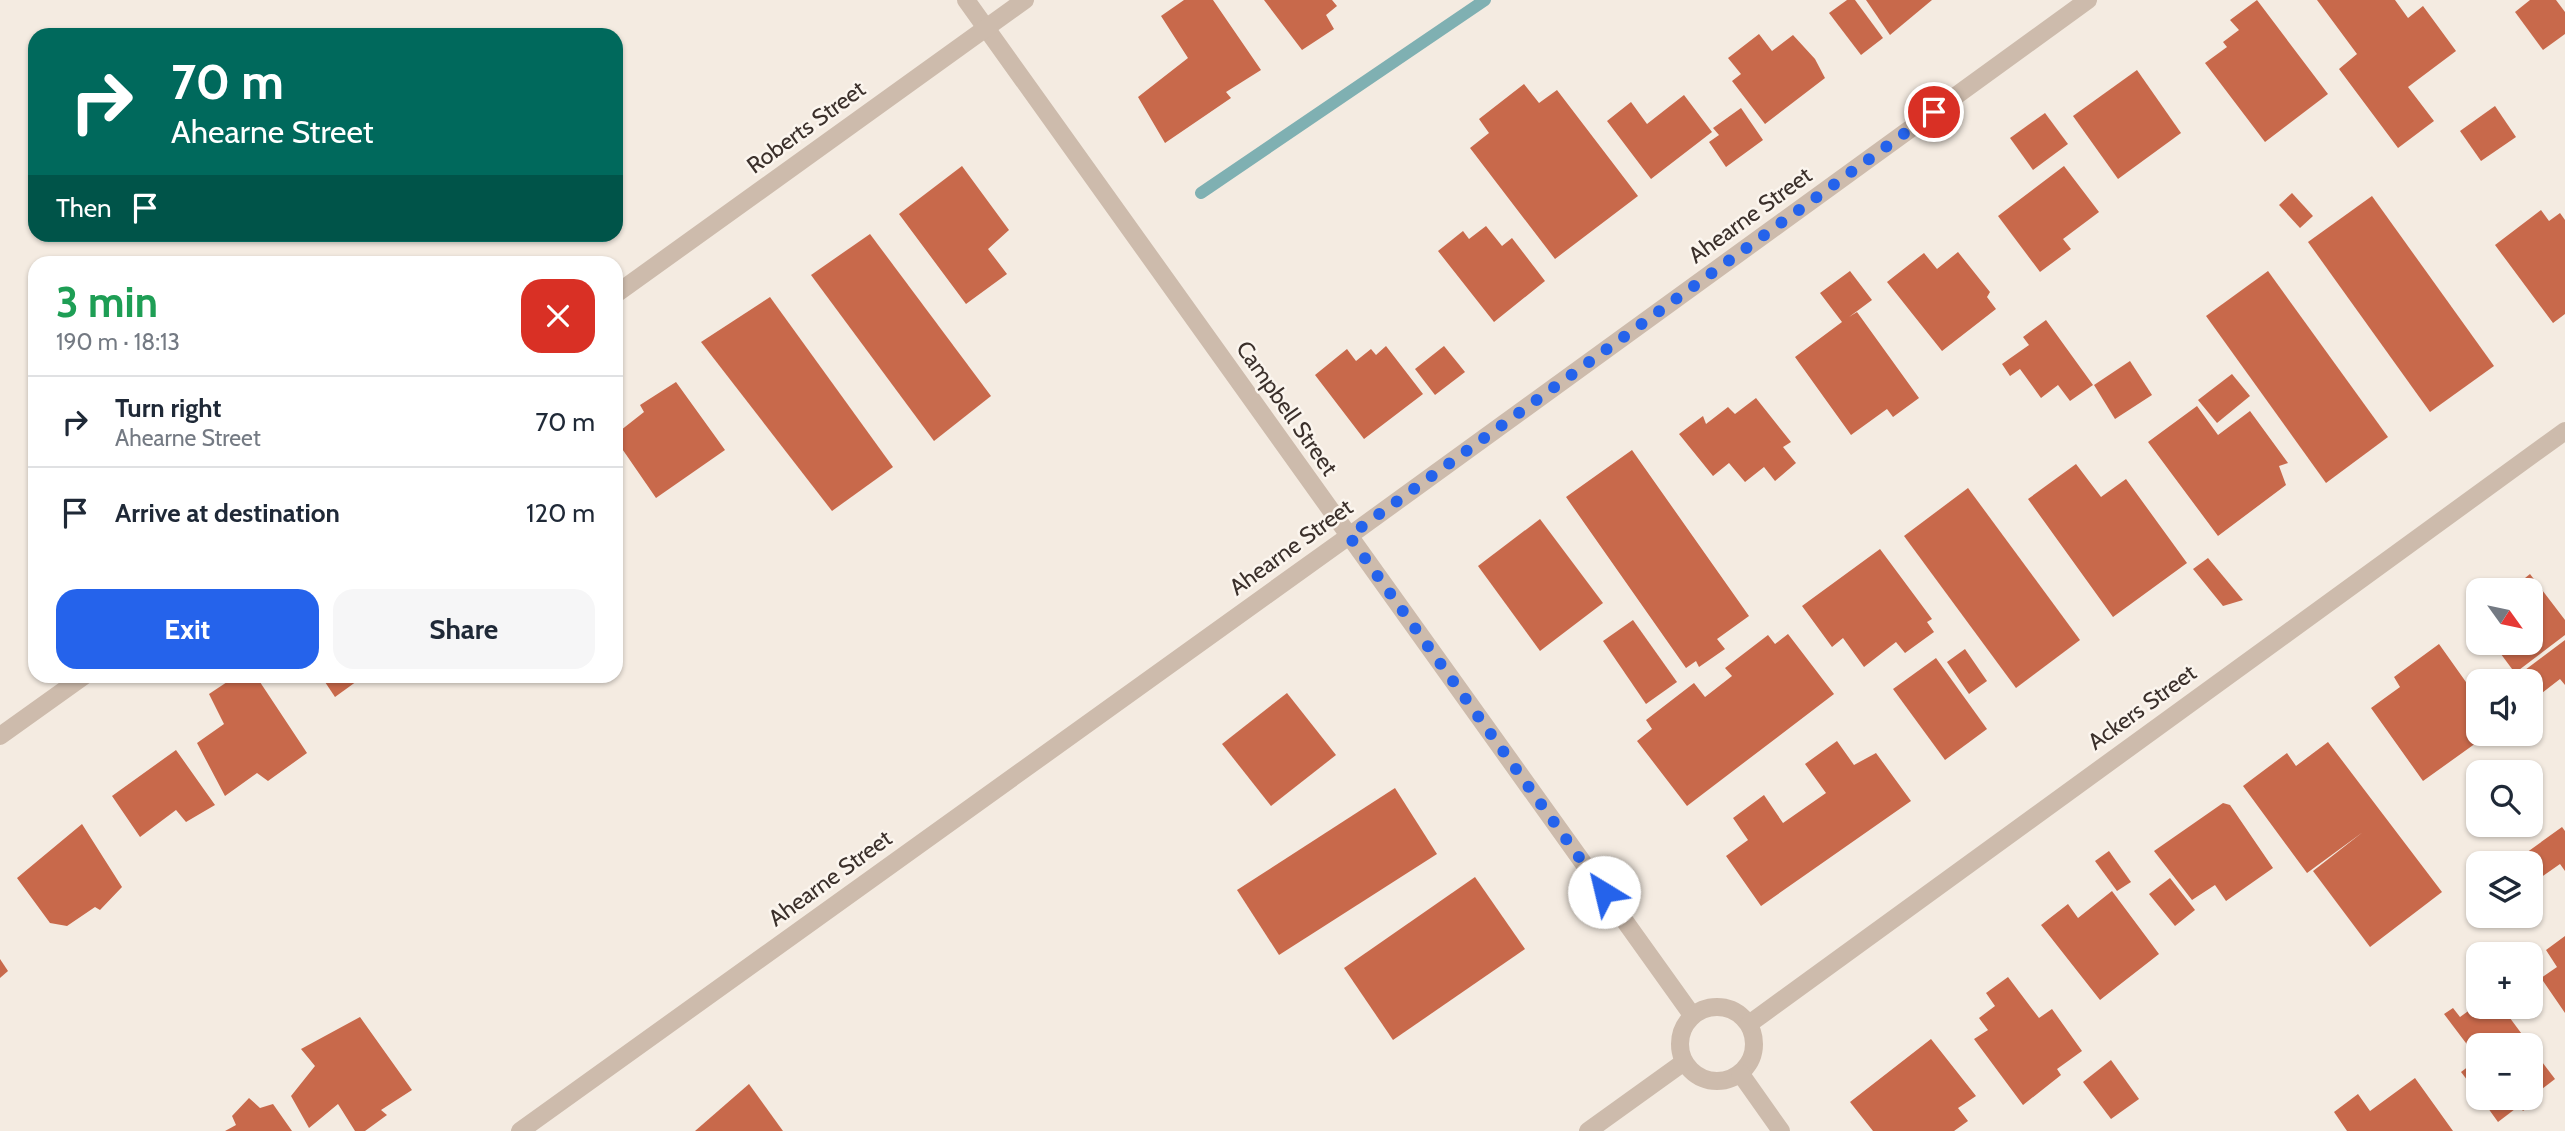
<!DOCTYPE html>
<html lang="en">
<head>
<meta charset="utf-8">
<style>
  body { margin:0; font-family:Cabin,sans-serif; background:#f6f6f7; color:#1f2937; height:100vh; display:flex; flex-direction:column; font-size:26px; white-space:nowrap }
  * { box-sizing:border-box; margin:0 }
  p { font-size:23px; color:#747a83 }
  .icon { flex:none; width:38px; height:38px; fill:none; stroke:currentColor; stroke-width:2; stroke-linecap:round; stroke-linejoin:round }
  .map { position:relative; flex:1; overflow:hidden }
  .panel { position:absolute; left:28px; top:256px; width:595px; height:427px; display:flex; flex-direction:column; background:#fff; border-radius:21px; box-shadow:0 2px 5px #0004 }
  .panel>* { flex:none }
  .top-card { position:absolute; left:28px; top:28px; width:595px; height:214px; border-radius:21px; box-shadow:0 2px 5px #0004; background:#00695c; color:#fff; overflow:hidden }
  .needle { width:46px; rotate:123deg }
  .fabs { position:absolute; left:2466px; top:578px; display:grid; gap:14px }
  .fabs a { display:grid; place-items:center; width:77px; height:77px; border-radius:14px; background:#fff; box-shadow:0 2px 5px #0004; font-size:35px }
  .pin { position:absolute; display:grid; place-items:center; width:60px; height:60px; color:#fff; margin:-30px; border:4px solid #fff; border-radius:50%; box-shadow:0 2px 7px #0007 }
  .me { position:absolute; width:77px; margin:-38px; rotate:324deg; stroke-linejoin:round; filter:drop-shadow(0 0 5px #0008) }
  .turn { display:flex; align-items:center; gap:24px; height:147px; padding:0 28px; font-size:32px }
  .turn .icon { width:91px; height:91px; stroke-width:2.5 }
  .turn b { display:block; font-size:49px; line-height:60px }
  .then { display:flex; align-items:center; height:66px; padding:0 28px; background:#0003; gap:14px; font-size:26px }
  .round { display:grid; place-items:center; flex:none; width:74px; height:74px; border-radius:21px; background:#f6f6f7 }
  .summary { display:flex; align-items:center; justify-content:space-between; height:119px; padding:0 28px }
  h1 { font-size:42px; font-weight:800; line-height:52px; color:#1e9e55 }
  .button { display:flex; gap:14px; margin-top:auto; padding:14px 28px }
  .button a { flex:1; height:80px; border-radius:21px; background:#2563eb; color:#fff; font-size:28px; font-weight:800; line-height:80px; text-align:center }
  .button a+a { background:#f6f6f7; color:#1f2937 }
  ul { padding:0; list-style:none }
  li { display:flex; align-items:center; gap:21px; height:91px; padding:0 28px; border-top:2px solid #e0e1e3 }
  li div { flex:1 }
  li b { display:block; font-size:26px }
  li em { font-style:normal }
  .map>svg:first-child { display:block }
</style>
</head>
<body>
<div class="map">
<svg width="2565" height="1131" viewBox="0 0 2565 1131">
  <rect width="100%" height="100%" fill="#f4ebe1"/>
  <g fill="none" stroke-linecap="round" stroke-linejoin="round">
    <!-- stream -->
    <path stroke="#7fb0b2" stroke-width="12" d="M1201 193 1485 0"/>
  </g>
  <!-- building -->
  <g fill="#c8694b">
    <path d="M1184 0H1213L1261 70 1226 92 1231 98 1165 143 1138 97 1188 58 1161 16Z"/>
    <path d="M1264 0H1332L1337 6 1326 15 1334 29 1302 50Z"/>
    <path d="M1847 0H1855L1883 38 1861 55 1829 13Z"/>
    <path d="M1866 0H1932L1890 35Z"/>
    <path d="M2257 0 2328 94 2265 142 2205 63 2227 47 2223 42 2239 30 2230 20Z"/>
    <path d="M2317 0H2395L2408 18 2423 6 2456 51 2408 87 2434 121 2398 148 2339 69 2357 54Z"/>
    <path d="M2530 0H2556L2565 12V34L2543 50 2515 12Z"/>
    <path d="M1759 34 1772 51 1793 35 1815 59 1825 78 1765 124 1732 81 1741 74 1728 58Z"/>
    <path d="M2137 70 2181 133 2118 179 2073 116Z"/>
    <path d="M1524 84 1539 103 1557 90 1638 196 1555 259 1470 148 1489 133 1479 119Z"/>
    <path d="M1684 95 1712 132 1651 179 1607 121 1631 102 1647 124Z"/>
    <path d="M2495 106 2516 137 2481 161 2460 131Z"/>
    <path d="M1741 108 1763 140 1726 167 1709 142 1719 135 1713 128Z"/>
    <path d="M2045 113 2068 144 2033 170 2010 138Z"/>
    <path d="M962 166 1009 230 988 249 1007 274 966 304 899 214Z"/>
    <path d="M2064 166 2099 212 2063 239 2071 249 2040 272 1998 216Z"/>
    <path d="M2292 193 2313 216 2300 228 2279 205Z"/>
    <path d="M2372 196 2494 366 2430 412 2308 242Z"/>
    <path d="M2541 210 2549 221 2560 213 2565 220V314L2553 323 2495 245Z"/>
    <path d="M1486 226 1502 246 1512 238 1545 281 1494 322 1438 251 1463 231 1469 239Z"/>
    <path d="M870 234 991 396 934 441 811 275Z"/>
    <path d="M1958 252 1990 292 1987 297 1996 309 1942 351 1887 282 1924 253 1937 269Z"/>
    <path d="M1850 271 1872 300 1849 317 1857 312 1919 398 1893 417 1887 409 1851 435 1795 357 1842 322 1820 293Z"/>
    <path d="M2268 271 2388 437 2326 483 2206 316Z"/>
    <path d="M770 297 893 467 832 511 701 342Z"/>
    <path d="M2046 320 2093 385 2070 401 2058 385 2041 398 2020 369 2010 376 2002 364 2029 345 2023 337Z"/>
    <path d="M1386 346 1423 394 1364 439 1315 375 1347 349 1356 361 1371 349 1376 355Z"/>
    <path d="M1444 346 1465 372 1435 395 1415 369Z"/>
    <path d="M2130 361 2152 395 2115 419 2094 385Z"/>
    <path d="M2232 374 2250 396 2217 423 2198 400Z"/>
    <path d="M676 382 725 450 656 498 616 440V434L644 412 640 405Z"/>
    <path d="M1756 398 1791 442 1783 447 1796 463 1775 481 1764 467 1745 482 1729 463 1713 476 1679 434 1703 416 1706 424 1728 407 1735 414Z"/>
    <path d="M2197 406 2218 435 2250 411 2288 463 2279 466 2286 485 2218 536 2148 442Z"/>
    <path d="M1632 450 1749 616 1717 639 1725 649 1699 667 1696 661 1686 668 1566 497Z"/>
    <path d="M2076 464 2101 497 2126 479 2187 563 2113 617 2028 499Z"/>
    <path d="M1968 488 2080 640 2016 688 1904 536Z"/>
    <path d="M1540 519 1603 603 1540 651 1478 566Z"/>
    <path d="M1880 549 1932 619 1927 622 1934 632 1905 653 1896 642 1864 667 1843 638 1832 647 1802 606Z"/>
    <path d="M2208 558 2243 600 2223 606 2193 569Z"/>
    <path d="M2530 574 2565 620V635L2515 673 2492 642H2530V590H2510Z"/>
    <path d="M1633 620 1677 682 1646 704 1603 641Z"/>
    <path d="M1788 634 1834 694 1687 806 1637 741 1652 729 1646 720 1694 683 1705 697 1732 676 1725 668 1768 635 1775 644Z"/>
    <path d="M2565 640V685L2560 679 2534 699 2530 694V681H2521L2517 676Z"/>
    <path d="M2439 644 2478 699V733H2490L2423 781 2371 708 2400 687 2394 677Z"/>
    <path d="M1965 649 1987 681 1969 694 1947 662Z"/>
    <path d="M1936 658 1987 729 1945 760 1893 689Z"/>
    <path d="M236 676H256L307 753 268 781 257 773 225 796 197 743 224 724 209 694Z"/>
    <path d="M321 676H364L335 697Z"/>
    <path d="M1287 693 1336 755 1271 806 1222 744Z"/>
    <path d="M1837 741 1854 765 1876 753 1911 801 1761 906 1726 856 1748 840 1733 818 1764 795 1783 823 1826 793 1805 764Z"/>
    <path d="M2328 742 2442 892 2370 947 2313 871 2363 832 2307 873 2243 786 2287 753 2296 766Z"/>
    <path d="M176 750 215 805 186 822 176 810 140 837 112 796Z"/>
    <path d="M1395 788 1437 854 1279 955 1237 890Z"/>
    <path d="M2223 803 2230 805 2273 868 2226 901 2215 885 2192 900 2154 851Z"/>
    <path d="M82 824 122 887 100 910 95 907 67 926 50 923 17 878Z"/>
    <path d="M2562 827 2565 831V871L2560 864 2530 885V863H2512Z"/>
    <path d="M2109 851 2131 882 2117 891 2095 861Z"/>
    <path d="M1475 877 1525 949 1393 1040 1344 968Z"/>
    <path d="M2170 878 2195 910 2175 926 2149 894Z"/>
    <path d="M2112 891 2159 954 2100 1000 2041 925 2068 904 2078 918Z"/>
    <path d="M2565 936V1013L2541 978 2557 967 2546 950Z"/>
    <path d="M0 959 8 971 0 978Z"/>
    <path d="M2008 977 2039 1018 2052 1009 2082 1051 2057 1069 2061 1075 2023 1105 1974 1039 1988 1030 1979 1018 1995 1006 1986 993Z"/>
    <path d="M2478 1004V1006H2501L2530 1045H2478V1059L2444 1014 2453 1008 2460 1017Z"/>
    <path d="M360 1017 412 1090 381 1110 387 1115 365 1131H355L338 1104 309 1128 291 1096 315 1066 301 1049Z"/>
    <path d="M1931 1039 1976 1096 1958 1108 1968 1121 1954 1131H1873L1850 1102Z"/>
    <path d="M2530 1046 2555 1079 2530 1098Z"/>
    <path d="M2478 1059V1094L2461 1072Z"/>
    <path d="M2111 1060 2139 1099 2111 1119 2083 1082Z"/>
    <path d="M2415 1078 2453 1131H2347L2334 1112 2358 1094 2370 1111Z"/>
    <path d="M749 1084 783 1131H695Z"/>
    <path d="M2480 1097H2530L2534 1103 2523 1111 2519 1106 2498 1122Z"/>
    <path d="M249 1098 260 1108 273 1104 292 1131H225L236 1125 232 1116Z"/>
  </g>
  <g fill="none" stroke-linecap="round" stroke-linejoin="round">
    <!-- street -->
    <g stroke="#cdbbac" stroke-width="18">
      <path d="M966 0 1692 1015"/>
      <path d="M616 294 1025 0"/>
      <path d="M0 736 84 676"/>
      <circle cx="1717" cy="1044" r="37"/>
      <path d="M1749 1024 2565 431"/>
      <path d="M1740 1073 1781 1131"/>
      <path d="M520 1131 1349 536 2088 0"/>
      <path d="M1588 1131 1684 1062"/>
    </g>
  </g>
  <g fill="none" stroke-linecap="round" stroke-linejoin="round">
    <!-- route -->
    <path stroke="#2563eb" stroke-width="12" stroke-dasharray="0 21.6" d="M1604 892 1349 536 1934 112"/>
  </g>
  <g text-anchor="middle" stroke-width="5" stroke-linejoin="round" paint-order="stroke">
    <!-- street labels -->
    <g font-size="23" fill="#3b302b" stroke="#fbf5ee">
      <text transform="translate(806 127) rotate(-36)" y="8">Roberts Street</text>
      <text transform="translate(1750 215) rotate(-36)" y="8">Ahearne Street</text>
      <text transform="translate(1287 408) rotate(55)" y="8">Campbell Street</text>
      <text transform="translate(1291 547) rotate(-36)" y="8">Ahearne Street</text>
      <text transform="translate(2142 707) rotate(-36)" y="8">Ackers Street</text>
      <text transform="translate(830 878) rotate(-36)" y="8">Ahearne Street</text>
    </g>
  </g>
</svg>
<div class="fabs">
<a><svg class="needle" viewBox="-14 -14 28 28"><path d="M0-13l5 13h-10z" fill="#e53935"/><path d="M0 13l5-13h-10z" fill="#747a83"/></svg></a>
<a><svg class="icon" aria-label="sound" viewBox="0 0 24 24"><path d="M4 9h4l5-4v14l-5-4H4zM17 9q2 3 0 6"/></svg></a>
<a><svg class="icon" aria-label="search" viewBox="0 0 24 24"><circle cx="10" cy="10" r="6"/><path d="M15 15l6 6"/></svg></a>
<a><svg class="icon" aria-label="layers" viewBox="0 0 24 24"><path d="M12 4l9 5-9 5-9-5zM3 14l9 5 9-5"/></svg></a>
<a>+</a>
<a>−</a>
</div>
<div class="pin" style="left:1934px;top:112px;background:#d93025"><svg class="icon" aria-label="arrive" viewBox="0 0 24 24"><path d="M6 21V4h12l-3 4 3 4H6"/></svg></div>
<svg class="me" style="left:1604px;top:892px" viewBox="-20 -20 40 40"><circle r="19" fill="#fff"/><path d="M0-13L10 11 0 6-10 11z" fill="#2563eb"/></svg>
<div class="top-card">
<div class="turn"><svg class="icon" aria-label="right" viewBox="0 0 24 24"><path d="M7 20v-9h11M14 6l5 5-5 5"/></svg><div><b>70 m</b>Ahearne Street</div></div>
<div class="then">Then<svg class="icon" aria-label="arrive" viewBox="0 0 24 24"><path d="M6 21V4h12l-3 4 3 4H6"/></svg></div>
</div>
<section class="panel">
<div class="summary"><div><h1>3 min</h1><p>190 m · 18:13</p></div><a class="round" style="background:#d93025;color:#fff"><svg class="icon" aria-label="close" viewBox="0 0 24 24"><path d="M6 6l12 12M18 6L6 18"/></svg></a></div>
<ul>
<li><svg class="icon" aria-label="right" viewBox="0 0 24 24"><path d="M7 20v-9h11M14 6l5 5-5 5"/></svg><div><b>Turn right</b><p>Ahearne Street</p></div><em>70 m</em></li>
<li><svg class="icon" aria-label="arrive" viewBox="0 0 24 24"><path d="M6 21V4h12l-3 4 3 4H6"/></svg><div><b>Arrive at destination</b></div><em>120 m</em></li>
</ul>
<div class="button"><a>Exit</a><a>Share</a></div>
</section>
</div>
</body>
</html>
